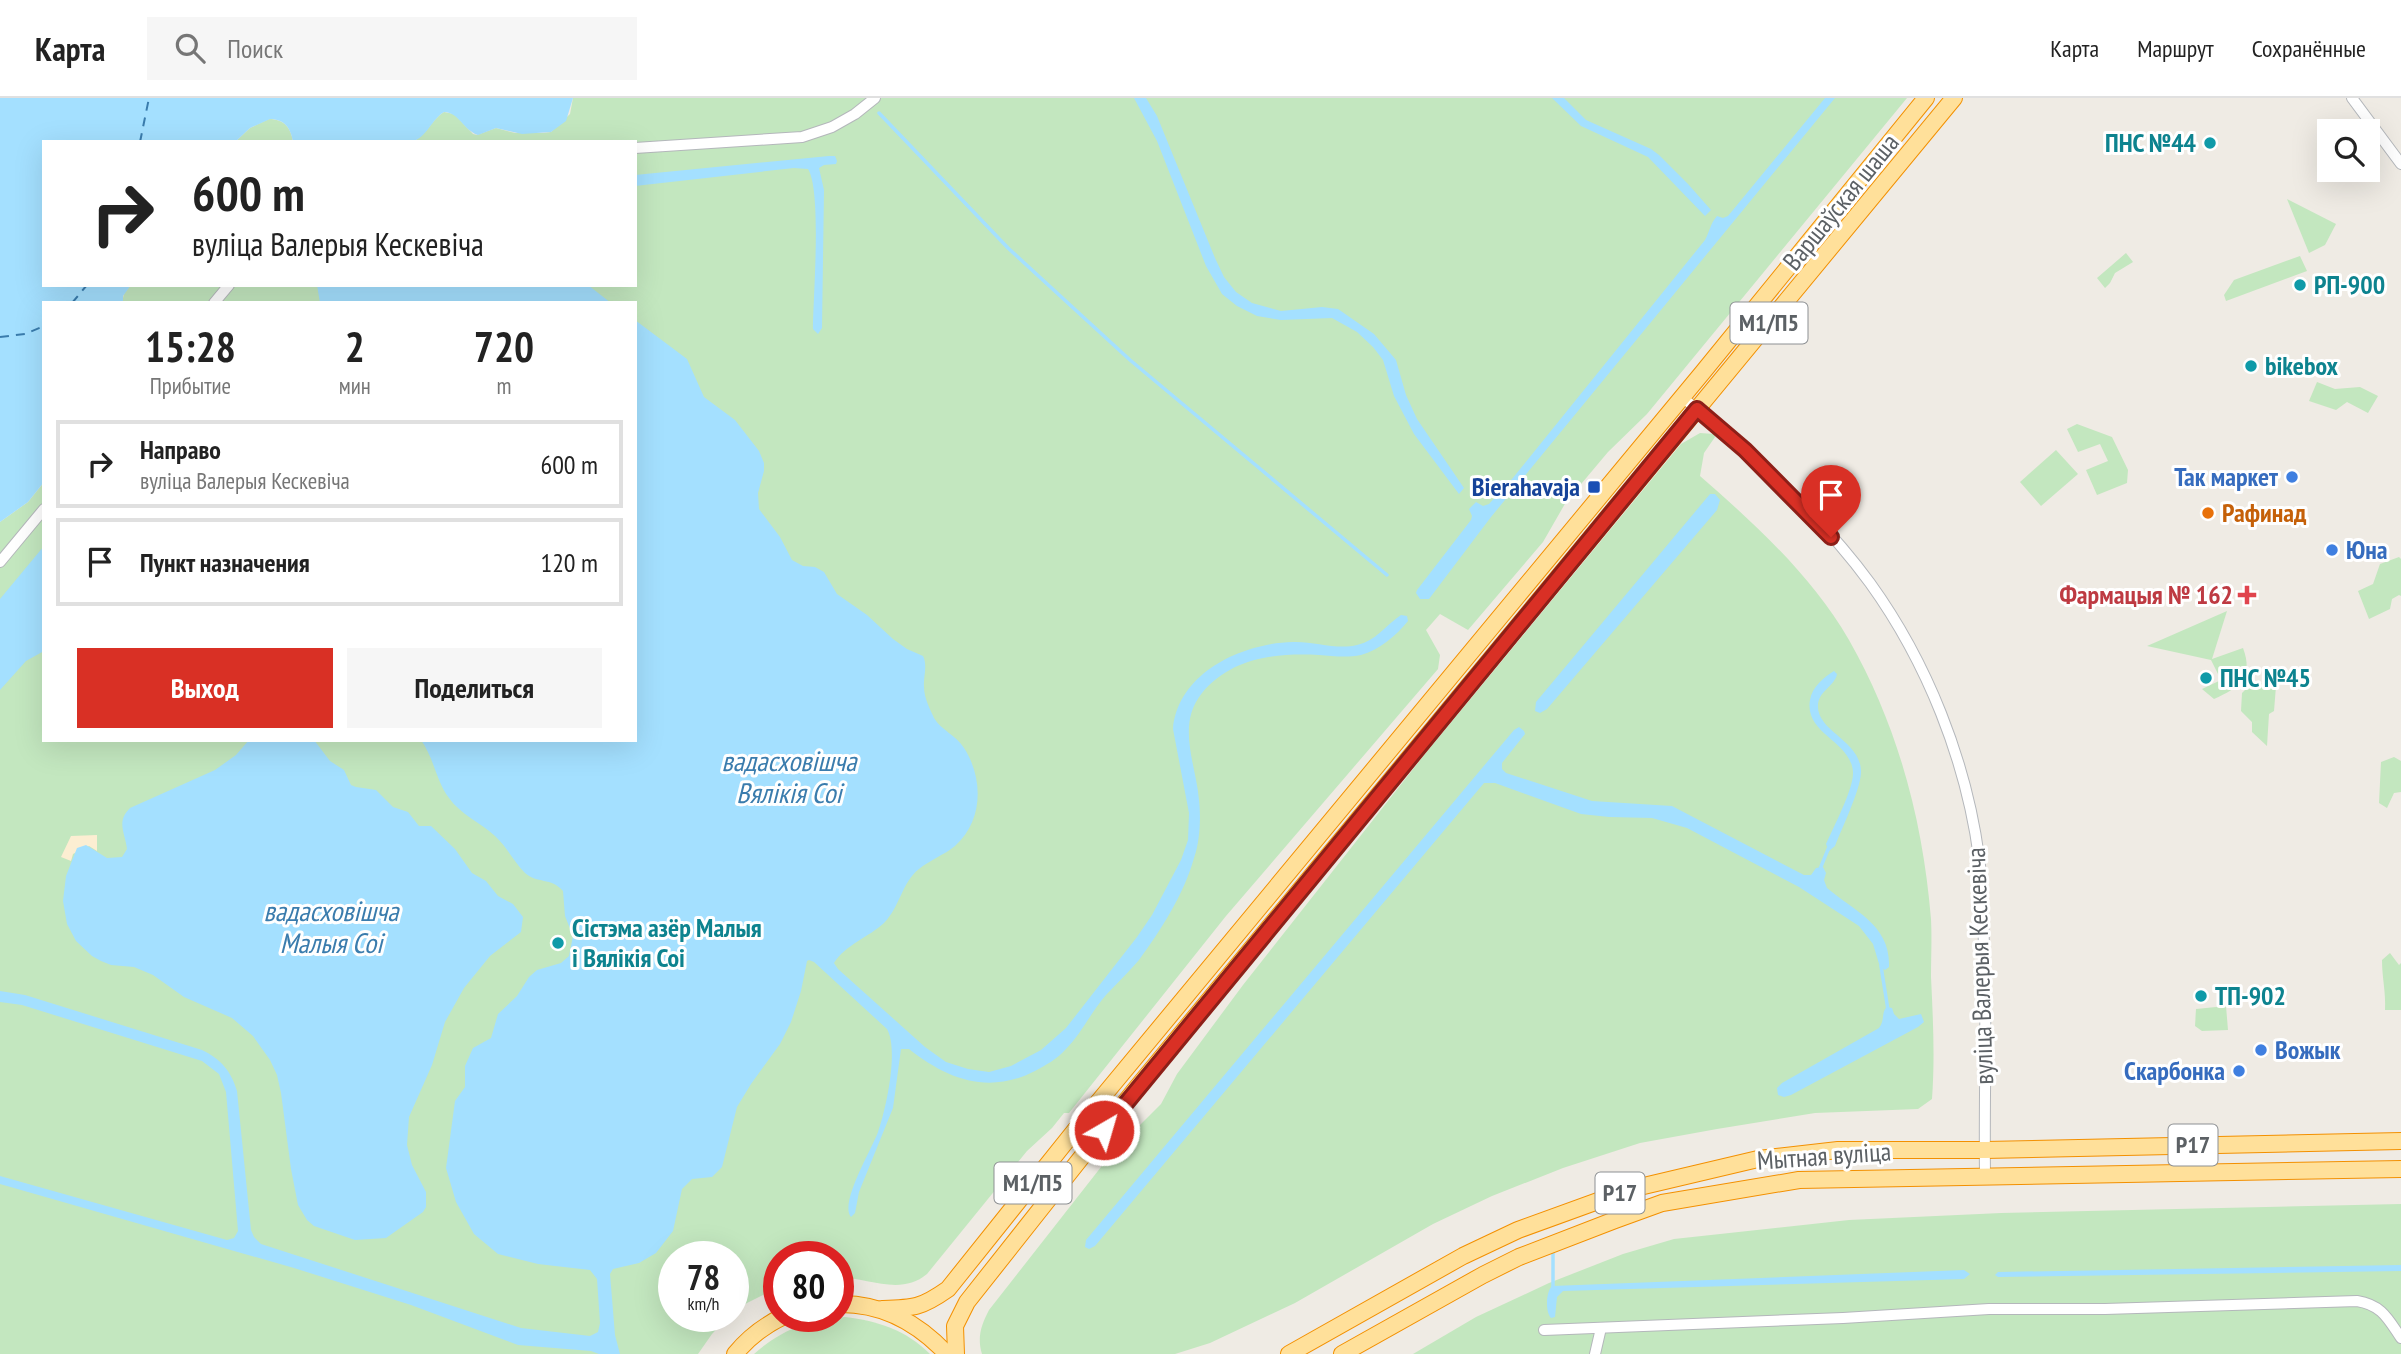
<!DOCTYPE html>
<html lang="ru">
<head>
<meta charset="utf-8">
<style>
  body { margin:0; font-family:"PT Sans Narrow",sans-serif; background:#f6f6f6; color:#222; height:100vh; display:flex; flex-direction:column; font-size:26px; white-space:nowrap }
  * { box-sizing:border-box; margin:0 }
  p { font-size:23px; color:#767676 }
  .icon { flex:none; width:38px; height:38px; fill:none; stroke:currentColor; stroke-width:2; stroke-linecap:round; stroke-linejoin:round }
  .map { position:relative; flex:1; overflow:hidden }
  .sheet { position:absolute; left:42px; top:203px; width:595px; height:441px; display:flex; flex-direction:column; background:#fff; border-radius:0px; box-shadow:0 7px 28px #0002 }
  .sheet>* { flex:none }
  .guide { position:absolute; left:42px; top:42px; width:595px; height:147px; border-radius:0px; box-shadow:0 7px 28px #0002; background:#fff; color:#222; overflow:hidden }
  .fabs { position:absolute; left:2317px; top:21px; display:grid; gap:14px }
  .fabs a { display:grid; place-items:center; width:63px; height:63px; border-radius:0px; background:#fff; box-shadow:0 7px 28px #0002; font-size:35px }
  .speed { position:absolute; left:658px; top:1143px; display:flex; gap:14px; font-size:35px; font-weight:700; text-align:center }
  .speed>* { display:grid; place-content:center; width:91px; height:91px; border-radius:50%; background:#fff; box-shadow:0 7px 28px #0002; line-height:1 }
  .speed small { font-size:18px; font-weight:400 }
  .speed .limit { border:10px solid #d22; background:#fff; color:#111 }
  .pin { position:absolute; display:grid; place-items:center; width:60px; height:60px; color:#fff; margin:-72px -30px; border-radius:50% 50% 50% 0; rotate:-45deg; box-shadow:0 0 7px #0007 }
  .pin .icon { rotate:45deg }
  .me { position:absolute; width:77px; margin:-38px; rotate:38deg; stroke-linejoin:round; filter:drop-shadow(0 0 5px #0008) }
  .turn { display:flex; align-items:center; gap:24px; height:147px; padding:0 35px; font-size:32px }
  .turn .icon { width:91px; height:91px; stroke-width:2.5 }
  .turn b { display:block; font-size:49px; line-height:60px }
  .eta { display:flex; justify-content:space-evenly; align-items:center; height:119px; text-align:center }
  .eta b { font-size:42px; font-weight:700; line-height:49px }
  .cta { display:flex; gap:14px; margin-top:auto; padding:14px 35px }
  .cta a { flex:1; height:80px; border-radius:0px; background:#d93025; color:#fff; font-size:28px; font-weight:700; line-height:80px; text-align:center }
  .cta a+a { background:#f6f6f6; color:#222 }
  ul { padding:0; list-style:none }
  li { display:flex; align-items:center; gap:21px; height:88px; margin:0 14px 10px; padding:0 21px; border:4px solid #e0e0e0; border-radius:0px }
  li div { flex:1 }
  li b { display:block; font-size:26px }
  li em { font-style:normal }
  header { display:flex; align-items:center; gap:42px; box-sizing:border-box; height:98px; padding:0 35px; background:#fff; border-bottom:2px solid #e0e0e0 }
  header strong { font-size:33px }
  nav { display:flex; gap:38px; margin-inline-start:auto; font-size:24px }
  .search { width:490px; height:63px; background:#f6f6f6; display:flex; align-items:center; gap:18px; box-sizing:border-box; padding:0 24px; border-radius:0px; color:#767676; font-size:26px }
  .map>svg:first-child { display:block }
</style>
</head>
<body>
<header>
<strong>Карта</strong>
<div class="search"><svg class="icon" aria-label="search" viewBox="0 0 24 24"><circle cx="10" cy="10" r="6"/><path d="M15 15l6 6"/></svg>Поиск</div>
<nav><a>Карта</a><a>Маршрут</a><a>Сохранённые</a></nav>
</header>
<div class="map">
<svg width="2401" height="1256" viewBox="0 0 2401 1256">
  <rect width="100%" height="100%" fill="#efebe4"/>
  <!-- green -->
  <g fill="#c3e7bf">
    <path d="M573 0H1907L1647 316 1608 354 1566 404 1543 444 1468 532 1440 516 1426 532 1440 557 1438 571 1226 818 1069 1015H1064L1052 1030 1027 1053 927 1176C901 1198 869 1180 838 1179V1158H779V1189L747 1205 733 1215V1158H674V1218H729L712 1236 698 1256H0V424L28 404 44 384V642H635V205H123C122 197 126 192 131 187H635V44H412C427 37 431 22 444 14L454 16 473 36 477 37 496 30 515 35H543L551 34 570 16Z"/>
    <path d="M269 21C284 21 291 30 293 44H235L250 30Z"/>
    <path d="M2287 101 2336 126 2325 147 2309 155Z"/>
    <path d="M2126 155 2133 164 2115 175 2110 185 2105 190 2097 180Z"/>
    <path d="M2300 158 2307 173 2226 203 2224 197 2234 182Z"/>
    <path d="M2317 284 2335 291 2360 289 2378 298 2368 315 2347 304 2336 312 2309 303Z"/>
    <path d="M2077 326 2112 339 2128 372 2127 385 2097 397 2086 372 2108 363 2100 346 2078 354 2067 331Z"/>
    <path d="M1700 335 1714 336 1715 339 1704 355 1700 378C1755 426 1812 478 1849 542 1898 628 1923 723 1931 821 1932 840 1931 860 1931 879 1933 920 1935 961 1932 1001L1918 1011 1815 1015 1717 1031 1640 1045 1563 1070 1492 1098 1433 1126 1295 1205 1210 1245 1175 1256H982C977 1240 981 1227 989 1212L1112 1055 1161 1006 1177 976 1243 887 1425 656 1681 346Z"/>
    <path d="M2056 352 2078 376 2041 408 2020 384Z"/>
    <path d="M2399 459 2401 461V498L2399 497 2392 501 2390 511 2369 521 2358 493 2373 486 2380 466Z"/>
    <path d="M2227 513 2212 561 2243 550C2254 579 2239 590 2214 601L2202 591 2221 582 2211 562 2147 548Z"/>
    <path d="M2262 585 2276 588 2274 613 2269 616 2267 648 2252 634V624L2241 613 2242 595 2250 587Z"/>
    <path d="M2394 659 2401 663V694L2394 695 2387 710 2379 705 2381 664Z"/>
    <path d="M2390 855 2399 867 2401 865V912H2385C2386 894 2382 880 2382 862Z"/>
    <path d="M2226 908 2228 932 2202 933 2195 928 2196 911Z"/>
    <path d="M2401 1106V1256H1413L1476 1219 1549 1185 1623 1156 1674 1141 1849 1122 2001 1115Z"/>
    <path d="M845 1219C878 1223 906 1232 930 1256H754C781 1232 809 1221 845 1219Z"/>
  </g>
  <!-- sand -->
  <path fill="#fceed2" d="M97 737V753L89 748 73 756 71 763 61 759 71 738Z"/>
  <!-- water -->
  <g fill="#a4e0ff">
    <path d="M0 0H573L566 23 551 34 522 36 496 30 478 37C463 32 460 15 444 14 431 22 428 38 412 44H293C291 30 284 21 270 21L250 30 235 44H44V187H131L123 198V205H44V384L28 404 0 424Z"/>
    <path d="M1134 0H1146L1157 18 1215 160 1224 179 1236 194 1252 205 1281 213 1322 209 1338 211 1374 236 1396 262 1406 297 1417 321 1464 390 1459 396 1414 336 1394 298 1383 262 1373 249 1357 234 1332 220 1281 222 1257 218 1237 208 1222 196 1206 168 1157 43Z"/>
    <path d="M1552 0H1564L1586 22 1651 51 1659 57 1688 86 1711 112 1705 118 1648 59 1581 28Z"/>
    <path d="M1825 0H1835L1491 419 1429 501H1420L1416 495 1417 492 1471 422 1472 418 1469 411 1476 404 1483 408 1489 406 1512 381 1705 142C1710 133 1710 126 1717 118L1723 120 1728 118Z"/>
    <path d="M829 58H835L837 63 836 66 824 67 819 70 824 92 822 230 818 236 813 231C813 199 822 93 808 71L794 70 635 88V77Z"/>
    <path d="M317 187H588L611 205H320Z"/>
    <path d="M635 222 687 261 704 299 735 322 759 353 764 365V373L758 395 759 411 780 439 792 462 803 468 815 469 824 474 837 496 867 517 893 541 907 551 923 558C928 568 923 579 924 589 924 600 930 611 934 620 941 632 956 637 964 650 984 681 983 723 955 748 944 757 930 762 919 771 902 784 900 809 884 825 869 839 845 847 834 865L838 871 925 949 946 964 968 971 989 974 1011 968 1041 952 1066 930 1137 839 1152 817 1181 762 1188 742 1189 715 1173 631C1178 574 1243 545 1293 544 1313 543 1337 552 1357 547 1376 543 1386 527 1401 517L1407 518 1408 523C1396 538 1379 552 1361 557 1347 560 1332 558 1319 557 1276 555 1232 559 1202 595 1176 627 1196 666 1199 702 1201 720 1200 743 1194 760 1184 796 1161 832 1139 862 1129 874 1117 885 1106 897 1091 914 1082 935 1065 952 1057 961 1046 967 1035 973 988 997 947 981 909 951H901L893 1010 859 1094 855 1115 851 1119C839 1105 872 1051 878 1034 886 1011 899 952 887 931L814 864 809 862 807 863 801 893 791 924 780 946 751 986 737 1009 722 1069 712 1079 692 1081 682 1091 673 1133 656 1155 639 1165 613 1171 610 1176 615 1237 620 1256H599L591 1253 518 1247 411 1207 294 1170 0 1086V1078L227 1142 234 1140 238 1133 226 994 219 976 202 963 22 907 0 904V893L25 897 202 952C221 961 231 973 237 993L251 1132 254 1139 261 1146 521 1230 590 1238 598 1234 600 1225 597 1181 590 1172 538 1166 498 1156 474 1136 456 1104 446 1070 455 1003 465 989V968L473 950 491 940 498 916 517 898 529 879 537 872 561 865 569 858 573 838 565 818 563 793C551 779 537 786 525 775 514 764 507 749 495 738 481 725 460 716 449 700 436 683 434 660 421 642H635Z"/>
    <path d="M1710 396H1715L1720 402 1717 412 1547 611 1540 615 1535 613 1536 604Z"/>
    <path d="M44 448V553L26 563 0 592V501Z"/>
    <path d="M1834 573 1837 576C1835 588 1818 593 1818 608 1817 634 1862 643 1861 675 1860 693 1842 730 1835 748L1829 753 1826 746C1833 730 1854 690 1853 674 1851 643 1804 636 1810 602 1812 589 1824 579 1834 573Z"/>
    <path d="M1519 629 1524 633 1525 636 1502 665V671L1506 675 1592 703 1672 708 1804 777H1811L1816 770 1823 769 1826 775 1824 782 1827 790C1854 813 1891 827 1889 869L1885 872 1880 869 1873 846 1859 828 1799 789 1687 730 1652 720 1609 719 1581 716 1495 685H1484L1095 1148 1089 1151 1085 1149 1086 1142 1514 632Z"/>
    <path d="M249 642H314L330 663 344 672 351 687 356 689 376 692 393 709 408 714 419 728H431L455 751 472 775 486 783 498 798 513 806 523 819 521 834 490 858 464 890 445 924 432 967 409 1019 407 1047 412 1067 426 1094V1109L423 1114 386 1140 355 1142 314 1128 307 1122 298 1107 291 1071 281 995 277 977 270 962 253 938 232 920 184 899 153 877 134 869 111 867 101 863 92 858 76 843 67 826 63 803 66 778 77 750 86 747 107 760 122 759 127 751C125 734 116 724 130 710L215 672 236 657Z"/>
    <path d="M1887 909 1892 910 1894 916 1899 921 1921 916 1924 924 1918 929 1791 997 1784 999 1778 997 1777 990 1782 985 1879 930C1885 923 1881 914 1887 909Z"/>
    <path d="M2401 1167V1173L1998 1179 1995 1177 1998 1174Z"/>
    <path d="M1964 1172 1970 1176 1964 1181 1563 1193 1557 1199 1555 1219 1551 1220C1545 1213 1546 1194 1552 1188Z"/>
  </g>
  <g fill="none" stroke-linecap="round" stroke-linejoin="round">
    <!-- stream -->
    <g stroke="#a4e0ff" stroke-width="3.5">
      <path d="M879 15 1008 150 1130 262 1387 477"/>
      <path d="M1820 771 1829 749"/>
      <path d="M1881 868 1888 912"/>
      <path d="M1553 1191V1155"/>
    </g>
    <!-- ferry -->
    <g stroke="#3a7cad" stroke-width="2" stroke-dasharray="9 7" stroke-linecap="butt">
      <path d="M140 44 149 0"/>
      <path d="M72 205 87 187"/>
      <path d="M0 239 25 236 44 228"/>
    </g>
    <defs>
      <g id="minor">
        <path d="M2352 0 2401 66"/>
        <path d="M635 50 802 39 832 29 855 16 875 0"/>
        <path d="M214 205 229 187"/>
        <path d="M1682 299C1749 354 1818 414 1870 485 1927 564 1966 662 1979 759 1983 788 1983 818 1984 849 1987 925 1984 1001 1985 1077"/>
        <path d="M0 464 44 411"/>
        <path d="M1544 1232 1843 1220 1989 1211H2105L2357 1203C2382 1207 2388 1221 2401 1240"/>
        <path d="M1595 1256 1601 1230"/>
      </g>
      <g id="trunk">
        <path d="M838 1206C882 1205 918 1225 947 1256"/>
        <path d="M882 1211C914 1210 921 1210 948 1191L1080 1026 1703 274 1926 0"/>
        <path d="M735 1256C749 1239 765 1227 784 1218"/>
        <path d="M956 1256 955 1228 967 1204 1134 993 1954 0"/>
        <path d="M1289 1256 1463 1158 1518 1132 1631 1091 1758 1061 1838 1052H1985L2401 1043"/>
        <path d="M1342 1256 1483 1177 1519 1159 1615 1122 1662 1105 1799 1082 2401 1071"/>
      </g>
    </defs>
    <!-- minor casing -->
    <use href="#minor" stroke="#b4b7bb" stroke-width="12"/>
    <!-- trunk casing -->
    <use href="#trunk" stroke="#f39000" stroke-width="18"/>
    <!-- minor -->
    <use href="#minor" stroke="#fff" stroke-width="10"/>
    <!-- trunk -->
    <use href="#trunk" stroke="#ffe09a" stroke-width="16"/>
  </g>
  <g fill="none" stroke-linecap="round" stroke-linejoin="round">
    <defs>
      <path id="route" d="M1104 1032 1697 311 1745 352 1831 439"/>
    </defs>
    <!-- route casing -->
    <use href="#route" stroke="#8d1f18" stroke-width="18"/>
    <!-- route -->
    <use href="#route" stroke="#d93025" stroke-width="12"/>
  </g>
  <!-- markers -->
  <g fill="#0f9aa8" stroke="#fff" stroke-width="2.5">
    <circle cx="2210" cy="45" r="7"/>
    <circle cx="2300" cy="187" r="7"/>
    <circle cx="2251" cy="268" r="7"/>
    <circle cx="2206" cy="580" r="7"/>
    <circle cx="558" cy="845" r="7"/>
    <circle cx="2201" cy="898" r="7"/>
  </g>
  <g fill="#3f7fe0" stroke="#fff" stroke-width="2.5">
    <circle cx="2292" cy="379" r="7"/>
    <circle cx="2332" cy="452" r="7"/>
    <circle cx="2261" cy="952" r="7"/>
    <circle cx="2239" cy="973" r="7"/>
  </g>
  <rect fill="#1a4fb4" stroke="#fff" stroke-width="2.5" x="1587" y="382" width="14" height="14" rx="3.5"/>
  <circle fill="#e8710a" stroke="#fff" stroke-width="2.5" cx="2208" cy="415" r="7"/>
  <path fill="#e0444e" stroke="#fff" stroke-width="2.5" d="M2243.5 486.5h7v7h7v7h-7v7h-7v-7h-7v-7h7z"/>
  <g text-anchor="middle" stroke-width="6" stroke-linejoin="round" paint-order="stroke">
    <!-- shield labels -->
    <g fill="#fff" stroke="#8d9093" stroke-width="2">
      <rect x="1730.5" y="204.5" width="77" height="41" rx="5"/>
      <rect x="2168.5" y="1026.5" width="49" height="41" rx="5"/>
      <rect x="994.5" y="1064.5" width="77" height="41" rx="5"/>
      <rect x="1595.5" y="1074.5" width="49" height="41" rx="5"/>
    </g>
    <g font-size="24" font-weight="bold" fill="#5c6165">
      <text x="1769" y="233">М1/П5</text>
      <text x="2193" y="1055">Р17</text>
      <text x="1033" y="1093">М1/П5</text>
      <text x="1620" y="1103">Р17</text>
    </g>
    <!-- culture labels -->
    <g font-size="26" font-weight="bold" fill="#0d838f" stroke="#fff" text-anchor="start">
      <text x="2196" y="54" text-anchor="end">ПНС №44</text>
      <text x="2314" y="196">РП-900</text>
      <text x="2265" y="277">bikebox</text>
      <text x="2220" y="589">ПНС №45</text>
      <text x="572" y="839">Сістэма азёр Малыя<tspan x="572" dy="30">і Вялікія Соі</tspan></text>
      <text x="2215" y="907">ТП-902</text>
    </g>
    <!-- street labels -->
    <g font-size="26" fill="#5c6165" stroke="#fff">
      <text transform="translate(1841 104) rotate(-51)" y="9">Варшаўская шаша</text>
      <text transform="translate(1980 868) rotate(-92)" y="9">вуліца Валерыя Кескевіча</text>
      <text transform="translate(1824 1058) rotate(-4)" y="9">Мытная вуліца</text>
    </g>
    <!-- shop labels -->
    <g font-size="26" font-weight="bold" fill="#366cbe" stroke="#fff" text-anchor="end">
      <text x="2278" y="388">Так маркет</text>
      <text x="2346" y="461" text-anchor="start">Юна</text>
      <text x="2275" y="961" text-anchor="start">Вожык</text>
      <text x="2225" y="982">Скарбонка</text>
    </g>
    <!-- transit labels -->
    <g font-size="26" font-weight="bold" fill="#164399" stroke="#fff" text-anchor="end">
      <text x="1580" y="398">Bierahavaja</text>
    </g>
    <!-- food labels -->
    <g font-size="26" font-weight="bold" fill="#c56008" stroke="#fff" text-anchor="start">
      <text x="2222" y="424">Рафинад</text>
    </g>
    <!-- health labels -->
    <g font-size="26" font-weight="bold" fill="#be3a42" stroke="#fff" text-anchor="end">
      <text x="2233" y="506">Фармацыя № 162</text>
    </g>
    <!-- water labels -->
    <g font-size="28" font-style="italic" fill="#3a7cad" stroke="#fff">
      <text x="789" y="673">вадасховішча<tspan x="789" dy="32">Вялікія Соі</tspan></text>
      <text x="331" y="823">вадасховішча<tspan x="331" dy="32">Малыя Соі</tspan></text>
    </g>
  </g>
</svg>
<div class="fabs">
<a><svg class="icon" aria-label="search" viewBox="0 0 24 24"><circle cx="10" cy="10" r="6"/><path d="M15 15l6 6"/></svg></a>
</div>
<div class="speed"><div>78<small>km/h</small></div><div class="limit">80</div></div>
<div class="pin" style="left:1831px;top:439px;background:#d93025"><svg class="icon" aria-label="arrive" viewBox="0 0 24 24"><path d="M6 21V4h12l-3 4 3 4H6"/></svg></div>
<svg class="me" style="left:1104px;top:1032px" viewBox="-20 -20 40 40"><circle r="17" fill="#d93025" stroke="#fff" stroke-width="3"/><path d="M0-11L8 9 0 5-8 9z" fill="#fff"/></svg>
<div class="guide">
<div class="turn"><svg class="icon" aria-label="right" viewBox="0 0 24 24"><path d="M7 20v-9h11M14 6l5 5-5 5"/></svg><div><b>600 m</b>вуліца Валерыя Кескевіча</div></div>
</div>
<section class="sheet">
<div class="eta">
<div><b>15:28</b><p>Прибытие</p></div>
<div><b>2</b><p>мин</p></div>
<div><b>720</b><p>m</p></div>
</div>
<ul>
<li><svg class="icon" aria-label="right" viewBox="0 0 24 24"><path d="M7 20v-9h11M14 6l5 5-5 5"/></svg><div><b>Направо</b><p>вуліца Валерыя Кескевіча</p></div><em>600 m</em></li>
<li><svg class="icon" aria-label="arrive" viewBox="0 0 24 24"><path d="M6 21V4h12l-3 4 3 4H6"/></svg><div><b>Пункт назначения</b></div><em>120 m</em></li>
</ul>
<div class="cta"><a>Выход</a><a>Поделиться</a></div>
</section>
</div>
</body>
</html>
